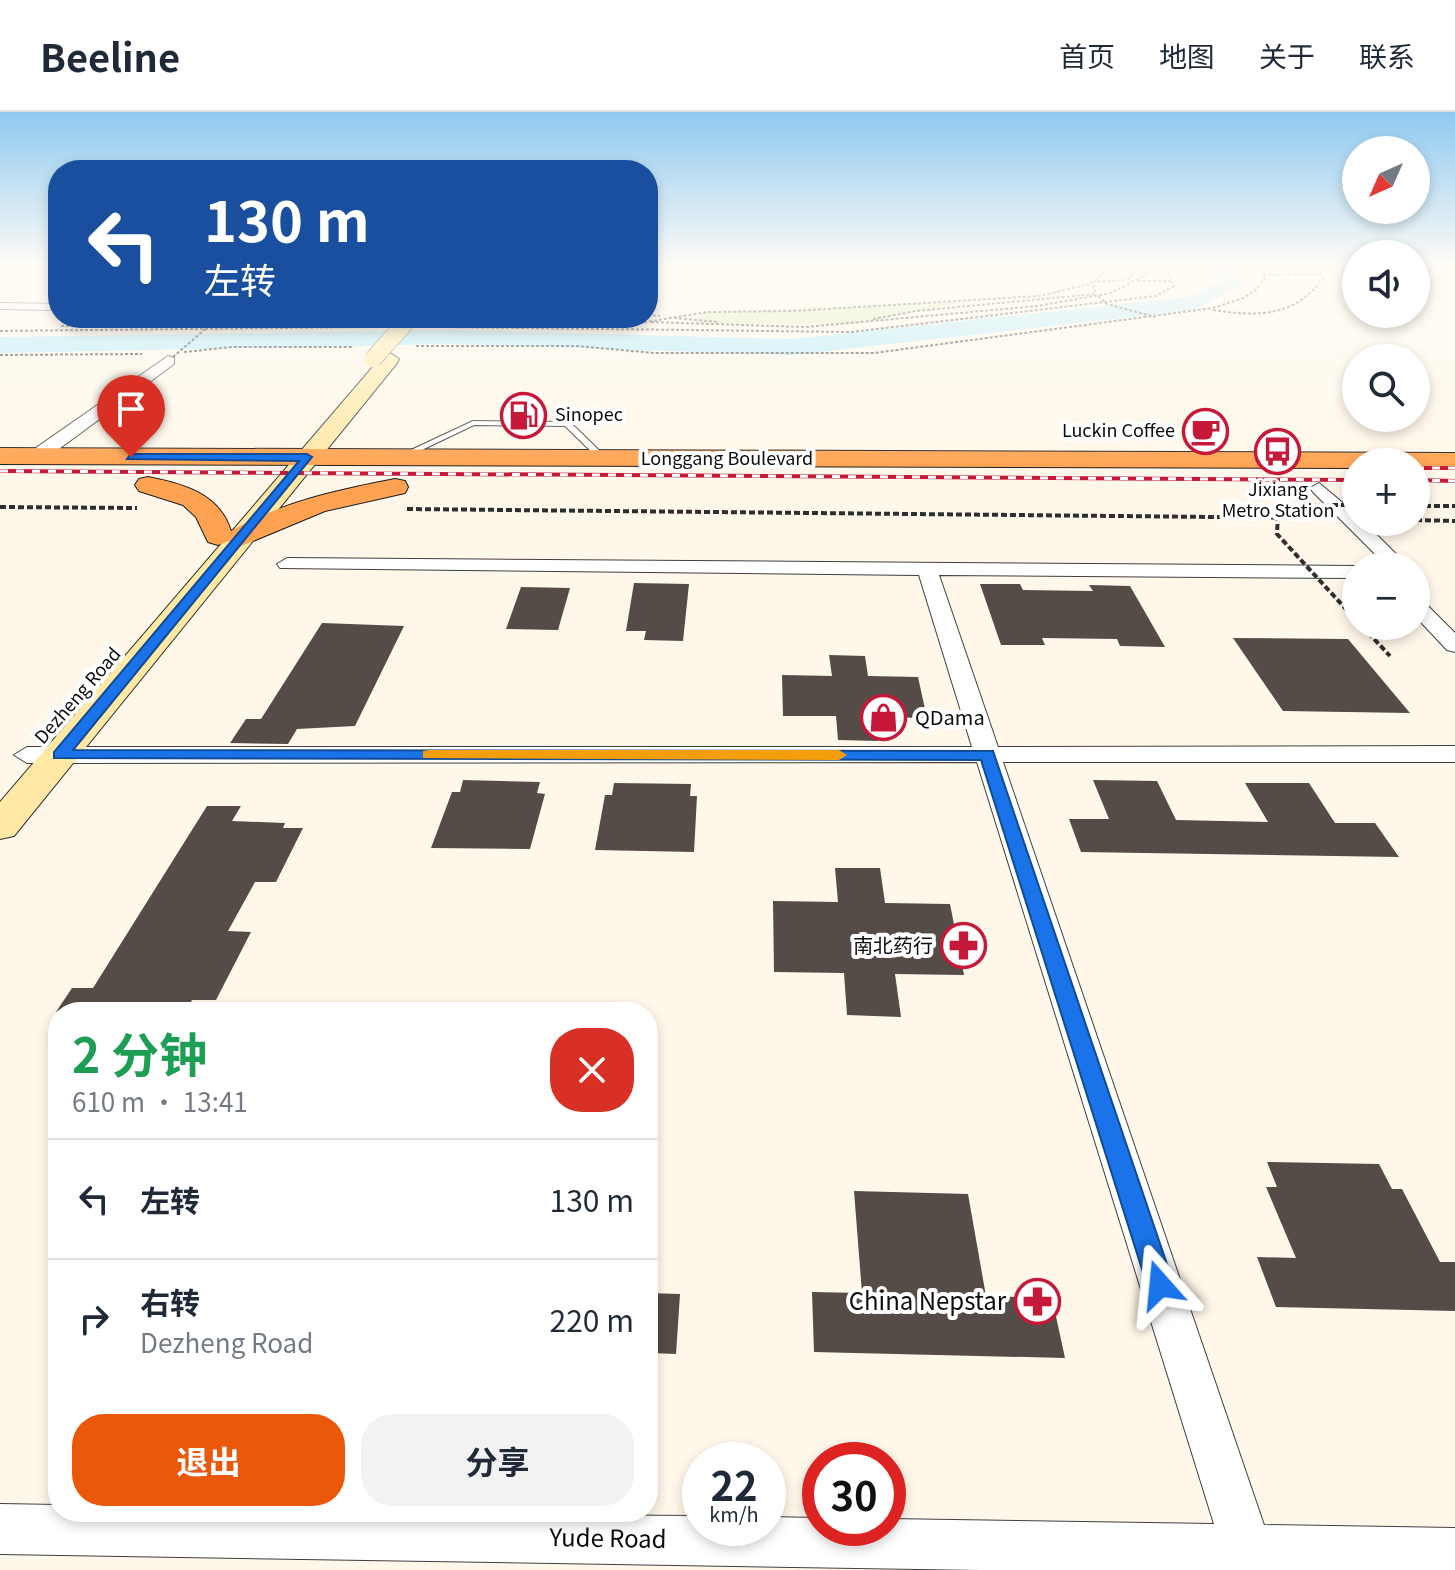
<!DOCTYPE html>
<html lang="zh">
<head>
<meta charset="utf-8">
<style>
  body { margin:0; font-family:Georgia,"Noto Sans SC",serif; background:#f2f2f3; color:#1f2937; height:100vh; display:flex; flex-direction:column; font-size:30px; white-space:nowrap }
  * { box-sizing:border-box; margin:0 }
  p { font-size:26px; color:#747a83 }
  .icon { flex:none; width:44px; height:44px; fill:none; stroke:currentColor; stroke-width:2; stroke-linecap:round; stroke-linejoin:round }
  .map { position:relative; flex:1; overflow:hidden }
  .details { position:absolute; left:48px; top:890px; width:610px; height:520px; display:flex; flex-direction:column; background:#fff; border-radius:32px; box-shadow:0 4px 12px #0003 }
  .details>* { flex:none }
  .banner { position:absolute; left:48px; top:48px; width:610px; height:168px; border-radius:32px; box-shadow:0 4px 12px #0003; background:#1a4fa0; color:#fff; overflow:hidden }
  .needle { width:52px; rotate:225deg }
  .controls { position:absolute; left:1342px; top:24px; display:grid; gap:16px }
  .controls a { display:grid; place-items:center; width:88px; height:88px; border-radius:50%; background:#fff; box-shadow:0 4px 12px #0003; font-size:40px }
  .speed { position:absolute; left:682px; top:1330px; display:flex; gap:16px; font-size:40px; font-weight:700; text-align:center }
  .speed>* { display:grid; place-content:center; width:104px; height:104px; border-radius:50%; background:#fff; box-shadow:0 4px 12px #0003; line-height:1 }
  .speed small { font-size:20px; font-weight:400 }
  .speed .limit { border:12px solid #d22; background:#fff; color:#111 }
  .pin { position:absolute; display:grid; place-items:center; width:68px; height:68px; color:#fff; margin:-82px -34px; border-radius:50% 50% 50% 0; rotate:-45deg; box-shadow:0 0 8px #0007 }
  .pin .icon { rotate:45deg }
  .me { position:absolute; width:88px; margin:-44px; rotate:342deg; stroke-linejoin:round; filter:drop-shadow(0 0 6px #0008) }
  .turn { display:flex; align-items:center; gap:28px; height:168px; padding:0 24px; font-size:36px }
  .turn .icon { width:104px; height:104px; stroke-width:2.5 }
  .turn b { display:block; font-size:56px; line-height:68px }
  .round { display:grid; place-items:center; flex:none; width:84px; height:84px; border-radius:32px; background:#f2f2f3 }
  .overview { display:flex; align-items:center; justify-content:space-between; height:136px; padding:0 24px }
  h1 { font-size:48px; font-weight:700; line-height:60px; color:#1e9e55 }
  .action { display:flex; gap:16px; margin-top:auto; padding:16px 24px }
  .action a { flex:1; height:92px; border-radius:32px; background:#ea580c; color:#fff; font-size:32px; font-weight:700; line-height:92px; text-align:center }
  .action a+a { background:#f2f2f3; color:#1f2937 }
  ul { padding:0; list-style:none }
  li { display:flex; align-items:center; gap:24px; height:120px; padding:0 24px; border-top:2px solid #e0e1e3 }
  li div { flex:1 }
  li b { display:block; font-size:30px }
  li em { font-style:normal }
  header { display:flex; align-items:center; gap:48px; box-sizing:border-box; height:112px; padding:0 40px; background:#fff; border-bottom:2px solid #e0e1e3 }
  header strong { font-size:38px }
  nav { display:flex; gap:44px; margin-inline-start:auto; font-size:28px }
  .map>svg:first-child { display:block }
</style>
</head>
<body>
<header>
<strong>Beeline</strong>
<nav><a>首页</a><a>地图</a><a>关于</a><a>联系</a></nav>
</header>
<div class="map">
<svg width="1455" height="1458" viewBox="0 0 1455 1458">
  <rect width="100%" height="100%" fill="#fff8ea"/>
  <!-- green -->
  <path fill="#d8ecb1" d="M969 189 856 212H690L705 200Z"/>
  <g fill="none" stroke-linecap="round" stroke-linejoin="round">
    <!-- river -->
    <path fill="#aae8fb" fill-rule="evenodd" d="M1213 155H1233L1243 172 1194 198 792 243 448 232 0 241V225L448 218 792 227 1189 185 1220 170Z"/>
  </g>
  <!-- building -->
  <g fill="#554b47">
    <path d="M634 471 689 472 683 529 644 528 646 519H626Z"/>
    <path d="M980 472H1020L1023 478 1093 479 1089 473 1130 474 1165 535 1120 534 1117 527 1042 526 1045 533H1001Z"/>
    <path d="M521 475 570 476 558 518 506 517Z"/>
    <path d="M322 511 404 514 355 614 297 617 288 632 230 631 246 607H261Z"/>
    <path d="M1233 526 1348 527 1410 601 1283 599Z"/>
    <path d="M829 543 865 544 868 564 918 565 927 606 874 605 878 629 838 628 836 604H783L782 563 832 564Z"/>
    <path d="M463 668 540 670 537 681 545 682 530 737 431 736 452 680H460Z"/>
    <path d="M1093 668 1157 669 1176 708 1268 710 1245 671H1309L1335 711H1375L1399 745 1081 740 1069 707H1109Z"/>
    <path d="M614 671 691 672 690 684H697L694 740 595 738 605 683H612Z"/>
    <path d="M207 694H241L232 709 285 711 283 716H303L276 770H255L228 819 251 820 216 888H192L188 895 139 893 135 900H56L72 876H93Z"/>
    <path d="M835 756H880L885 791 950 792 964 863 895 862 901 905 847 903 844 861 774 860 773 789 838 790Z"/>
    <path d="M1267 1050 1379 1052 1392 1077H1402L1440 1150H1455V1199L1276 1195 1257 1145 1296 1146 1266 1075H1277Z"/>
    <path d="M854 1079 968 1082 986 1184 1052 1186 1065 1246 814 1240 812 1180 862 1181Z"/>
    <path d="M648 1181 680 1182 676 1242 648 1241Z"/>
  </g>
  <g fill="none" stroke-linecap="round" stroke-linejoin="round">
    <defs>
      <path id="service" d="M473 309 570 310 607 346 600 348 565 314 474 313 403 347 396 345Z"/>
      <g id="minor">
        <path d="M0 191 58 192V198L0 197Z"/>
        <path d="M1319 371 1356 402V410H1364L1408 454H1387L1313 380 1310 376Z"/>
        <path d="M287 446 1356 454V466L939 463 998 635 1455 634V650H1003L1264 1413 1455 1416V1458H980L0 1442V1392L58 1393V1400L700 1404V1416H768V1405L820 1406V1416H888V1407L1214 1412 977 650 27 651 14 643 27 635H972L919 463 280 456 277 452Z"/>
        <path d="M1416 487 1423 489 1455 521V540L1447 538 1416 505Z"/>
      </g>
      <path id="tertiary" d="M168 244 174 246V252L44 348H30L27 344 30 340Z"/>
      <g id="secondary">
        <path d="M414 206H432L421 214 415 213Z"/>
        <path d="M390 241 399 247 397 251 14 724 0 727V690L383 243Z"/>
      </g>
      <g id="trunk">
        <path d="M0 336 1455 341V357H1416V350H1356V356L0 352Z"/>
        <path d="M148 365C183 372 219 381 231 419 282 390 338 378 395 367L405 369 408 375 405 381 325 399 241 434 229 429 218 433 208 430 196 405 183 393 139 379 135 373 139 367Z"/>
      </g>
    </defs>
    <!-- service casing -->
    <use href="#service" stroke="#3f3f3f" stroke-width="2"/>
    <!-- minor casing -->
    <use href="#minor" stroke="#3f3f3f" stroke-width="2"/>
    <!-- tertiary casing -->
    <use href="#tertiary" stroke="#3f3f3f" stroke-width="2"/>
    <!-- secondary casing -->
    <use href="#secondary" stroke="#2e2e2e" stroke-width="2"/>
    <!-- trunk casing -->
    <use href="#trunk" stroke="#1d1d1d" stroke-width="2"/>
    <!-- path-far1 -->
    <g stroke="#2e2e2e" stroke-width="2" stroke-dasharray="3 2" stroke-linecap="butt">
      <path d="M1263 163 1321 162"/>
      <path d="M1138 169H1173"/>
      <path d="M1098 184 1107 192 1155 205"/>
      <path d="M1213 198C1257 205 1296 205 1323 166L1315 155"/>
      <path d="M648 203 660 204"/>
      <path d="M674 206 719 210"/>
      <path d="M873 207 916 199 1095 182 1093 170 1128 168 1133 162 1129 155"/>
      <path d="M574 210H646L708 200 793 199 1039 184 1090 172 1112 155"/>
      <path d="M651 210 805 215 1037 194 1111 181 1149 161 1145 155"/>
      <path d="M210 213 219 206"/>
      <path d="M217 213 238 212"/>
      <path d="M61 214H167"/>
      <path d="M441 215 851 220 1156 184 1174 174 1166 155"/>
      <path d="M0 219 371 215"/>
      <path d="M416 234H577L654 241H874L1213 196 1243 186 1256 178 1265 166 1259 155"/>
      <path d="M184 240 232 235H354"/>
      <path d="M0 243 142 242"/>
    </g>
    <!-- path -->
    <g stroke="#2e2e2e" stroke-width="4" stroke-dasharray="6 3" stroke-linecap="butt">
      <path d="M1416 394H1455"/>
      <path d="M0 395 137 396"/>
      <path d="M407 397 1317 406"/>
      <path d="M1416 408 1455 409"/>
      <path d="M1362 514 1390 544"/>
    </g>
    <!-- service -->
    <use href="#service" fill="#fff" fill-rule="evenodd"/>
    <!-- minor -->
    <use href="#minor" fill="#fff" fill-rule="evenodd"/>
    <!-- tertiary -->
    <use href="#tertiary" fill="#fff" fill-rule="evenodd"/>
    <!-- secondary -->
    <use href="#secondary" fill="#ffe9a5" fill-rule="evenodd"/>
    <!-- trunk -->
    <use href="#trunk" fill="#ffa251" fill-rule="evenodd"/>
    <defs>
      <g id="rail">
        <path d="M1416 356H1455"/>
        <path d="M0 359 1356 368"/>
        <path d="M1416 368 1455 369"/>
      </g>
    </defs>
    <!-- rail casing -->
    <use href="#rail" stroke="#c61939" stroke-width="4"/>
    <!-- rail -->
    <use href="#rail" stroke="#fff" stroke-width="3" stroke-dasharray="8" stroke-linecap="butt"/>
    <defs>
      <path id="secondary-bridge" d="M373 247 407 209"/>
    </defs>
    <!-- secondary-bridge casing -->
    <use href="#secondary-bridge" stroke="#2e2e2e" stroke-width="18" stroke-linecap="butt"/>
    <!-- path-bridge-far1 -->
    <path stroke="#2e2e2e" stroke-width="2" stroke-dasharray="3 2" stroke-linecap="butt" d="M173 245 210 213"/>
    <!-- path-bridge -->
    <path stroke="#2e2e2e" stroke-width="4" stroke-dasharray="6 3" stroke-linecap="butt" d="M1356 393H1310L1278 401 1277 422 1356 508"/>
    <!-- secondary-bridge -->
    <use href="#secondary-bridge" stroke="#ffe9a5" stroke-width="17"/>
  </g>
  <!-- sky -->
  <linearGradient id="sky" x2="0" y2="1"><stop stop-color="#8fc9f0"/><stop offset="0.43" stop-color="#fffcf6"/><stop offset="1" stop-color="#fffcf6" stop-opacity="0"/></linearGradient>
  <rect width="1455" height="359" fill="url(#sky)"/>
  <!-- route -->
  <path fill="#1a73e8" stroke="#114b97" stroke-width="2" d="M131 342H307L312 345 73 638 993 639 1174 1173 1170 1182 1160 1186 1151 1182 1147 1173 981 648 54 646V640L299 349 127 347Z"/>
  <!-- slow -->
  <path fill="#f59e0b" d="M429 638H839L847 643 839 648 423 646V639Z"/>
  <!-- icons -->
  <defs>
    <symbol id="fuel-ring" viewBox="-11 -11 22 22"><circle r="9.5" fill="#fff" stroke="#c61939" stroke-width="1.5"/><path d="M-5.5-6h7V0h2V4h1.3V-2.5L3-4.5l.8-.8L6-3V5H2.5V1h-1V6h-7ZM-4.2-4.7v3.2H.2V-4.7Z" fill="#c61939"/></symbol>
    <symbol id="cafe-ring" viewBox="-11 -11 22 22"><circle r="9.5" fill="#fff" stroke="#c61939" stroke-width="1.5"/><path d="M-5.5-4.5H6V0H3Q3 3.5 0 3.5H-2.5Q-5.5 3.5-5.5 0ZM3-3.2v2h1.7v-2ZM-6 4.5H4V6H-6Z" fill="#c61939"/></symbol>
    <symbol id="bus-ring" viewBox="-11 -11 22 22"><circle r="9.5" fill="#fff" stroke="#c61939" stroke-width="1.5"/><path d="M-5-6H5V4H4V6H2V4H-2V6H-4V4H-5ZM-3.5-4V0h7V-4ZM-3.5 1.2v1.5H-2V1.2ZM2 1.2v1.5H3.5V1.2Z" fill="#c61939"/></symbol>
    <symbol id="shop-ring" viewBox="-11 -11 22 22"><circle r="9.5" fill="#fff" stroke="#c61939" stroke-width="1.5"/><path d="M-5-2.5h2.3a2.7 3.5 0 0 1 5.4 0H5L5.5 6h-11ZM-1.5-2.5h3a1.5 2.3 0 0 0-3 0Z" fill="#c61939"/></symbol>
    <symbol id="pharmacy-ring" viewBox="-11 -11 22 22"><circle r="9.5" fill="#fff" stroke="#c61939" stroke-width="1.5"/><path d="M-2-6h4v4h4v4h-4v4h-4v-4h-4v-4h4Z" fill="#c61939"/></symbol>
  </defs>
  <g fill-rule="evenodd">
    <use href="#fuel-ring" x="498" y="278" width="51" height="51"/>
    <use href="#cafe-ring" x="1180" y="294" width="51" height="51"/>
    <use href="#bus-ring" x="1252" y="314" width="51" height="51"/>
    <use href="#shop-ring" x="858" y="580" width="51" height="51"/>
    <use href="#pharmacy-ring" x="938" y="808" width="51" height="51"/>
    <use href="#pharmacy-ring" x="1012" y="1164" width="51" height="51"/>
  </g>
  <g text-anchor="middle" stroke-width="8" stroke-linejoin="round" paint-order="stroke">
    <!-- far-poi labels -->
    <g font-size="18" fill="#0c0c0c" stroke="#fff" text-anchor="start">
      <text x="555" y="309">Sinopec</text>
      <text x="1175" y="325" text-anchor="end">Luckin Coffee</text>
      <text x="1278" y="384" text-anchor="middle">Jixiang<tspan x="1278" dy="21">Metro Station</tspan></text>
    </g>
    <!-- far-street labels -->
    <g font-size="18" fill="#0c0c0c" stroke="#fff">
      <text x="727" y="353">Longgang Boulevard</text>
      <text transform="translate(78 584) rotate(-49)" y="6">Dezheng Road</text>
    </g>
    <!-- poi labels -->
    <g font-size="20" fill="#0c0c0c" stroke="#fff" text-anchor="start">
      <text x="915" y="613">QDama</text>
      <text x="933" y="841" text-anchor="end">南北药行</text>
    </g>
    <!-- near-poi labels -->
    <g font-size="24" fill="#0c0c0c" stroke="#fff" text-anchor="end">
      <text x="1006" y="1198">China Nepstar</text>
    </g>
    <!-- near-street labels -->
    <g font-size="24" fill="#0c0c0c" stroke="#fff">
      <text transform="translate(608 1427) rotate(1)" y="8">Yude Road</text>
    </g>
  </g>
</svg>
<div class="controls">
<a><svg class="needle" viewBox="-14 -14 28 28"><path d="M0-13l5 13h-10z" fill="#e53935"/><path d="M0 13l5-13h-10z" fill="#747a83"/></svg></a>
<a><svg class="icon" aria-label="sound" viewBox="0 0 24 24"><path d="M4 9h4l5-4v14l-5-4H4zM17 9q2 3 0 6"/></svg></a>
<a><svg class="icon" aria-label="search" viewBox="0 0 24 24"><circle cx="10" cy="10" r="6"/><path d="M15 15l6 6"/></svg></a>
<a>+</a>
<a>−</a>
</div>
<div class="speed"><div>22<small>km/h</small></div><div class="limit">30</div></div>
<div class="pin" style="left:131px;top:345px;background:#d93025"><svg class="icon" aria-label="arrive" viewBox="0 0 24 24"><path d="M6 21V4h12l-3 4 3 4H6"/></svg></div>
<svg class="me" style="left:1160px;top:1173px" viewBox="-20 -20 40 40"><path d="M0-17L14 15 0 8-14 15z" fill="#1a73e8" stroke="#fff" stroke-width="4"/></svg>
<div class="banner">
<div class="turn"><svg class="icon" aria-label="left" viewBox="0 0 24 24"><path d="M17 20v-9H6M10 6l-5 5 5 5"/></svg><div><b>130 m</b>左转</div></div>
</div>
<section class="details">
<div class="overview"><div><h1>2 分钟</h1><p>610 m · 13:41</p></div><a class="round" style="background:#d93025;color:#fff"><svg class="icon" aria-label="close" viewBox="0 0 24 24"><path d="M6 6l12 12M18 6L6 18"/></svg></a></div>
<ul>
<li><svg class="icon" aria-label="left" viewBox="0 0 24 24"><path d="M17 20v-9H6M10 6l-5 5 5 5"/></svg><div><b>左转</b></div><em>130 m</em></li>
<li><svg class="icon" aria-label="right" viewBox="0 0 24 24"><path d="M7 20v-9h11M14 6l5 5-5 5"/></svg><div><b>右转</b><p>Dezheng Road</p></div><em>220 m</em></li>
</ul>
<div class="action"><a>退出</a><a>分享</a></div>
</section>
</div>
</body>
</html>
